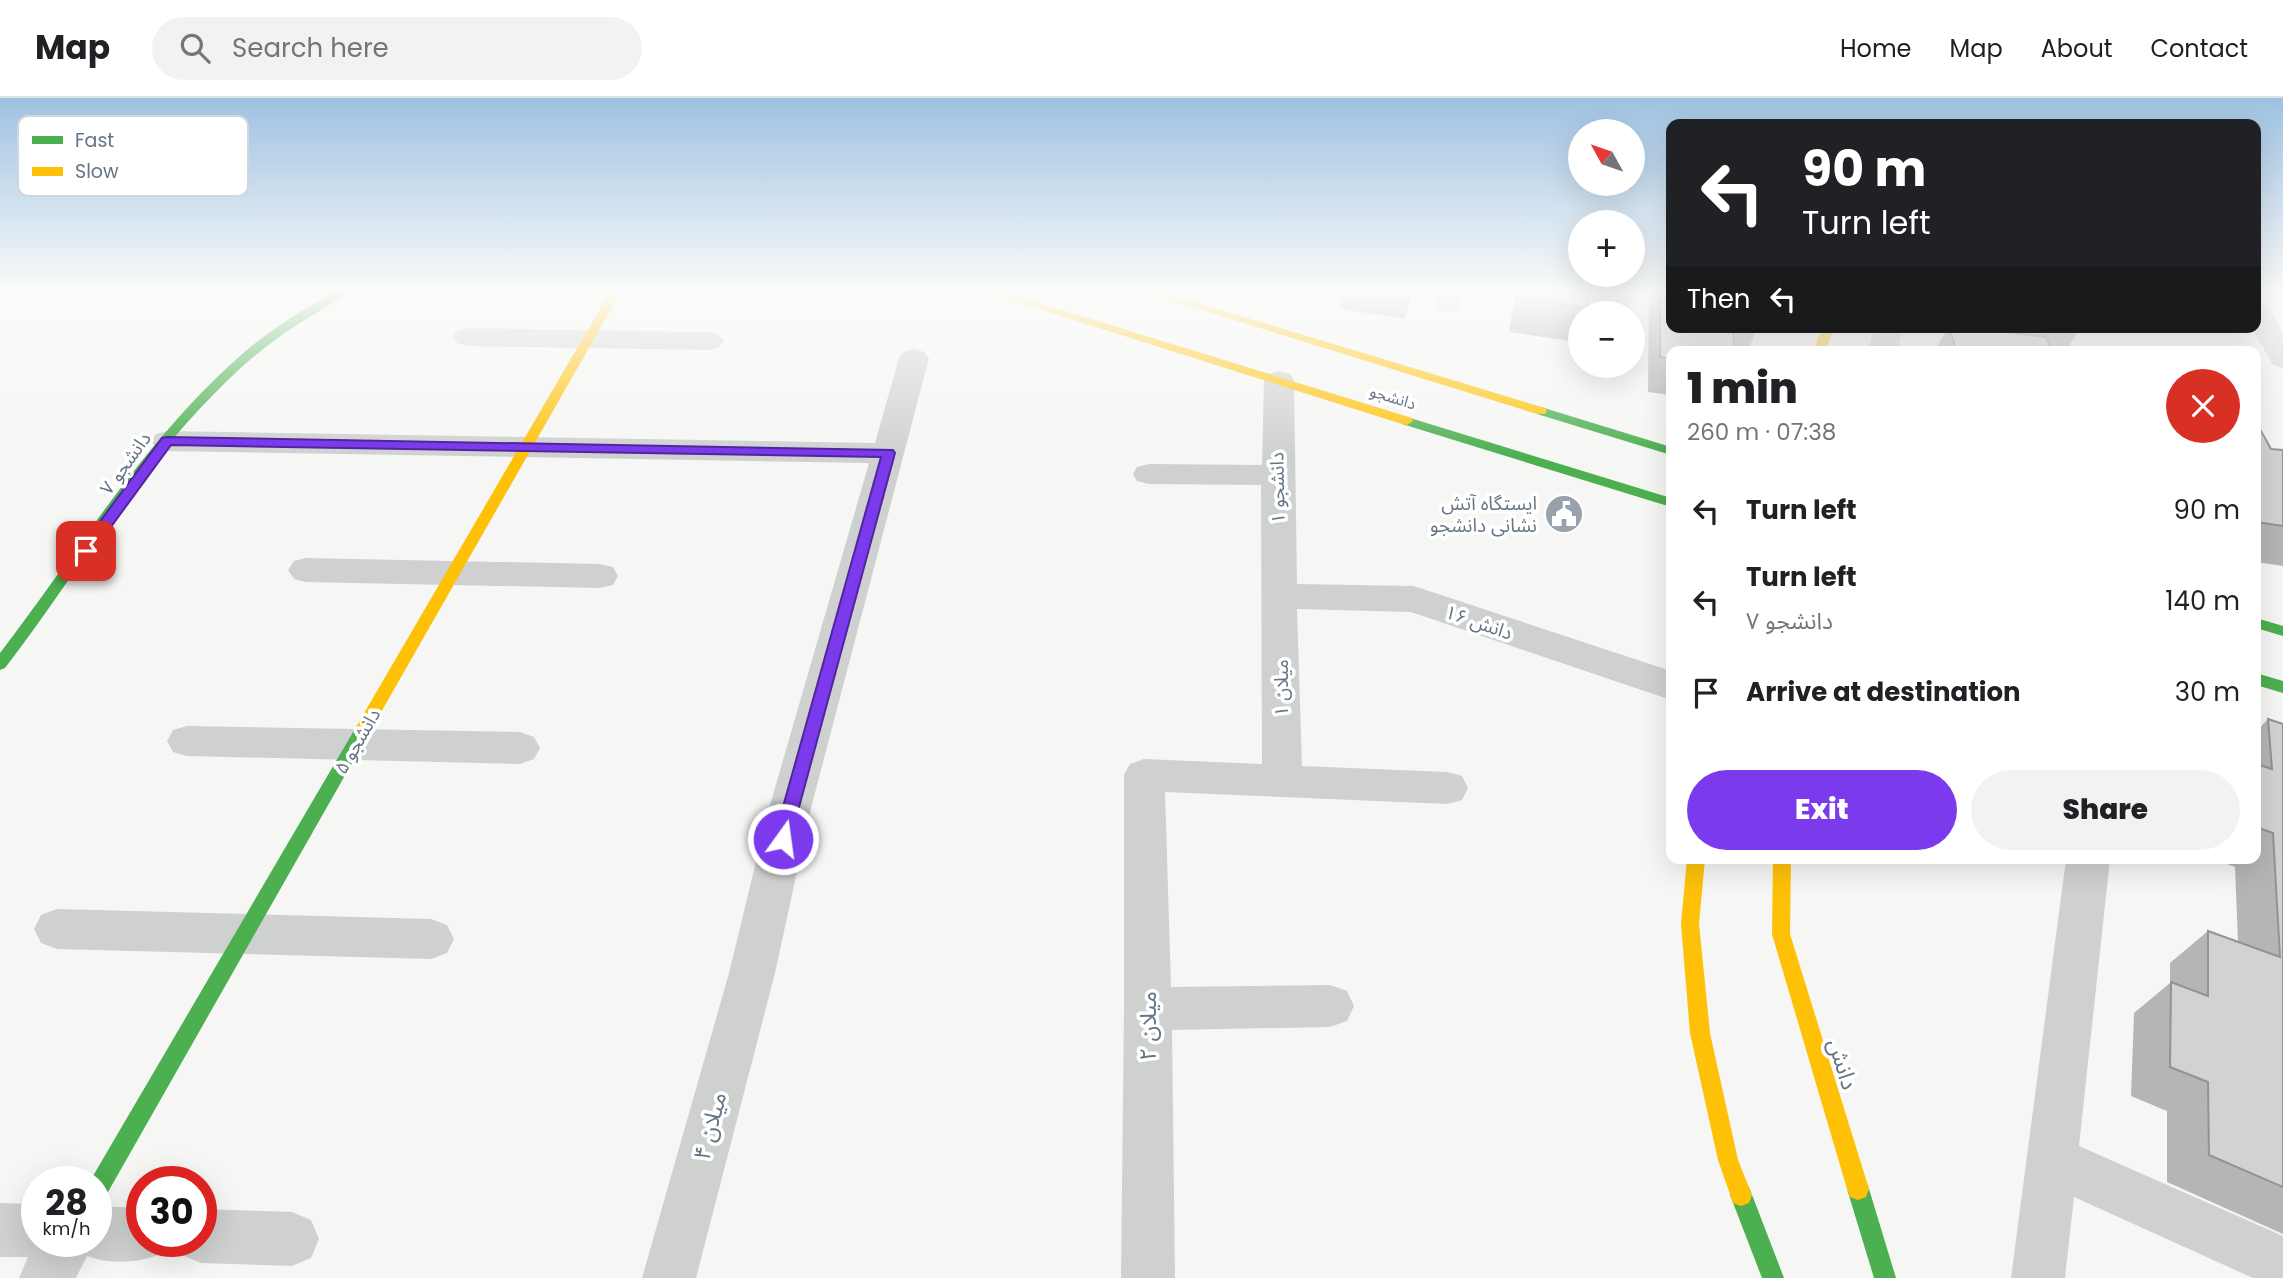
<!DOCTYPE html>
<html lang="en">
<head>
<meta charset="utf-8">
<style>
  body { margin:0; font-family:Poppins,"Noto Sans Arabic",sans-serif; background:#f2f2f2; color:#202124; height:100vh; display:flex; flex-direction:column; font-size:26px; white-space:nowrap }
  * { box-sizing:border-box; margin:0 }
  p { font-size:23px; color:#757577 }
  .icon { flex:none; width:38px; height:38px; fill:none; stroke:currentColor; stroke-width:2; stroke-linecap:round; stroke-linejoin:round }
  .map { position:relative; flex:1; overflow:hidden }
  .drawer { position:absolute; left:1666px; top:248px; width:595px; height:518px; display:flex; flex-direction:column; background:#fff; border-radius:14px; box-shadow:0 7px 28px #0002 }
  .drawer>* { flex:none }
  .guide { position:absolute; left:1666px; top:21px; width:595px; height:214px; border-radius:14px; box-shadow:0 7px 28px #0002; background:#202124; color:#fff; overflow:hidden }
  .needle { width:46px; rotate:310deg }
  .tools { position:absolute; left:1568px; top:21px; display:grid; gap:14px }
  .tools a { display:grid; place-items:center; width:77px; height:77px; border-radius:50%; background:#fff; box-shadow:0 7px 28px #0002; font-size:35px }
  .speed { position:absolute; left:21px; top:1068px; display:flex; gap:14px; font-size:35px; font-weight:700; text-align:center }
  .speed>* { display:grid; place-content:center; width:91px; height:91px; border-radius:50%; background:#fff; box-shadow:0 7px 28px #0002; line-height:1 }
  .speed small { font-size:18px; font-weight:400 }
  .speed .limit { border:10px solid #d22; background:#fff; color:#111 }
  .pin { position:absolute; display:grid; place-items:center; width:60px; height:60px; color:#fff; margin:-30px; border-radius:14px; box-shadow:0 4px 10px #0006 }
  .me { position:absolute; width:77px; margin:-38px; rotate:14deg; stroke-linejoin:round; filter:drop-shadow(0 0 5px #0008) }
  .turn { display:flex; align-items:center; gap:24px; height:147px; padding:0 21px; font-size:32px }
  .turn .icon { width:91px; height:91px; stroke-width:2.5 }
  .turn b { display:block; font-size:49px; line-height:60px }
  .then { display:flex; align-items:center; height:66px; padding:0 21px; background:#0003; gap:14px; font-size:26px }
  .round { display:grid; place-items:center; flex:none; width:74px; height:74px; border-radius:37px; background:#f2f2f2 }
  .headline { display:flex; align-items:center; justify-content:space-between; height:119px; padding:0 21px }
  h1 { font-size:42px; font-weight:800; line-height:52px }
  .action { display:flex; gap:14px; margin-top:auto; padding:14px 21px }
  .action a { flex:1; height:80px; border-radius:42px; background:#7c3aed; color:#fff; font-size:28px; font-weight:800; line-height:80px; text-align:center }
  .action a+a { background:#f2f2f2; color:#202124 }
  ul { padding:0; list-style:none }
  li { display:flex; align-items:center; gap:21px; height:91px; padding:0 21px }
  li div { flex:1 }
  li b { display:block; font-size:26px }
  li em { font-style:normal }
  header { display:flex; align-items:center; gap:42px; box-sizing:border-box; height:98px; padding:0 35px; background:#fff; border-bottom:2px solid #e0e0e0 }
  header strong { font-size:33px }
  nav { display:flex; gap:38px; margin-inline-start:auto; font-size:24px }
  .search { width:490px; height:63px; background:#f2f2f2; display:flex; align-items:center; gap:18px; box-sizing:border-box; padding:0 24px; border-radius:38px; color:#757577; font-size:26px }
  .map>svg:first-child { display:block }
</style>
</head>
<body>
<header>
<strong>Map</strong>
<div class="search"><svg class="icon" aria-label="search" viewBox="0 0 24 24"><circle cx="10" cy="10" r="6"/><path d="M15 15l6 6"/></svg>Search here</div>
<nav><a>Home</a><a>Map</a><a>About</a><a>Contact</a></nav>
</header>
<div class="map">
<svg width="2283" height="1180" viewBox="0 0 2283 1180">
  <rect width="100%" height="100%" fill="#f6f6f4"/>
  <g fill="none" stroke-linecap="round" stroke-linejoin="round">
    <!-- street -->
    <g fill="#cfd1d1" fill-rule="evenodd">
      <path d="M1437 192H1465L1458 212 1448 214 1438 212 1434 206Z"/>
      <path d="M1606 192H1634L1627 215H1599Z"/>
      <path d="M2256 205 2266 207 2283 235V270L2273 267 2251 229H2256Z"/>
      <path d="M1874 229H1902L1898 254H1868Z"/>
      <path d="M467 230 709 234 719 237 724 243 719 249 709 252 467 248 457 245 453 239 457 233Z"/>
      <path d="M914 251 924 254 929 260 810 714 775 875 696 1180H642L729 875 768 714 869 365 167 353 156 350 151 343 156 336 167 333 875 345 899 260 904 254Z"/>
      <path d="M1279 273 1290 276 1294 282 1297 486 1413 488 1426 492 1671 573V602L1411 514 1297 511 1302 668 1447 674 1462 678 1468 690 1462 702 1447 706 1165 694 1171 889 1330 887 1347 893 1354 908 1347 923 1330 929 1172 932 1175 1180H1121L1124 911V677L1130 666 1144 661 1262 666 1261 387 1149 386 1137 383 1133 376 1137 369 1149 366 1262 367 1264 282 1268 276Z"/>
      <path d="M306 460 600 466 613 469 618 478 613 487 600 490 306 484 294 481 288 472 294 463Z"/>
      <path d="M187 628 520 634 534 639 540 650 534 661 520 666 187 658 173 654 167 643 173 632Z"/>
      <path d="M2066 761H2110L2079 1048 2283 1138V1180H2253L2074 1099 2065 1180H2011Z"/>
      <path d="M57 811 431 821 447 827 454 841 447 855 431 861 57 851 41 845 34 831 41 817Z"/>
      <path d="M0 1105 37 1106V1143H96V1108L142 1110V1143H166L161 1156C139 1165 110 1167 87 1158L76 1180H19L28 1159H0Z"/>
      <path d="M201 1111 292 1114 311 1122 319 1141 311 1160 292 1168 201 1165 182 1157 176 1143H201Z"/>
    </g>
    <!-- fast -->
    <g fill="#4caf50" fill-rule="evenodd">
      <path d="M336 192H350C335 206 314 215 297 227 267 246 240 269 215 295 134 376 75 479 5 570L0 572V555C77 455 144 342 240 258 269 232 303 212 336 192Z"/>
      <path d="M1541 309 1671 349V357L1537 316 1535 313Z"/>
      <path d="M1407 319 1671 400V409L1402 326V320Z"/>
      <path d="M2256 520 2283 528V538L2256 530Z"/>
      <path d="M2256 575 2283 583V595L2256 587Z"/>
      <path d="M362 627 368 629 370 633 368 637 104 1101 96 1104V1083H90L356 629Z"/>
      <path d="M1858 1080 1866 1083 1869 1091 1896 1180H1874L1847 1091 1850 1083Z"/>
      <path d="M1741 1086 1749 1089 1784 1180H1762L1730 1097 1733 1089Z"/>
    </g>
    <!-- slow -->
    <g fill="#ffc107" fill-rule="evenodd">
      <path d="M611 192H622L368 637H356L354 633 356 629Z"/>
      <path d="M979 192H997L1412 320 1413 323 1407 327 1402 326Z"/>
      <path d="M1137 192H1155L1545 310 1547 313 1545 316H1537Z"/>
      <path d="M1822 229H1834L1825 254H1813Z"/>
      <path d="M1687 761H1705L1699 826 1710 935 1738 1062 1752 1097 1749 1105 1741 1108 1733 1105 1718 1062 1690 935 1681 826Z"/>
      <path d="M1773 761H1791L1790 836 1869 1091 1866 1099 1858 1102 1850 1099 1847 1091 1772 836Z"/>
    </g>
  </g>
  <!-- wall -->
  <g fill="#b4b5b5">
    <path d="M1342 192H1412L1405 221 1340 211Z"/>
    <path d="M1493 192H1589L1586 215H1580V234L1577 244 1509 234 1515 196Z"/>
    <path d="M1649 192H1671V229H1757L1748 254H1671V297L1648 294Z"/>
    <path d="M1948 229H1966L1990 232 1989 229H2081L2067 251 2050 248 2052 254H1934Z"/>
    <path d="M2256 324 2271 351 2283 352V468L2256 464Z"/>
    <path d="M2268 621 2283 626V1136L2167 1084V1013L2131 998 2134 915 2170 885V865L2208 833 2238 844 2235 769 2214 761H2256V634Z"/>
  </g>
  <!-- shaded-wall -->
  <path fill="#929393" d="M1410 192H1412L1405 221Z"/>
  <!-- building -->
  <g fill="#d1d2d2" stroke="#929393" stroke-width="2">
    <path d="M1518 192H1589L1587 210 1517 200Z"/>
    <path d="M1660 192H1671V229H1733L1734 254H1671V261L1660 259Z"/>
    <path d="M1949 229H1966L2046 239 2052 254H1957Z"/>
    <path d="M2256 324 2271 351 2283 352V428L2256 424Z"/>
    <path d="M2268 621 2283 626V1089L2209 1057 2208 984 2170 969 2171 884 2208 898V833L2280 859 2273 735 2256 729V666L2272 671Z"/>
  </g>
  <!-- sky -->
  <linearGradient id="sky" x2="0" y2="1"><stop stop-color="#9ec2e2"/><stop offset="0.54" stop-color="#fbfbfa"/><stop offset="1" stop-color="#fbfbfa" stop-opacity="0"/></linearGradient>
  <rect width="2283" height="358" fill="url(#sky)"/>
  <!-- route -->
  <path fill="#7c3aed" stroke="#51269a" stroke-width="2" d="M167 339 893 352 895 355 789 746 783 748 776 746 774 741 881 359 171 347 91 456H81L79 453 81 449 162 340Z"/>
  <!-- icons -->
  <defs>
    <symbol id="civic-disc" viewBox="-11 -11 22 22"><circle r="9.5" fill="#97a2ac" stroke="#fff"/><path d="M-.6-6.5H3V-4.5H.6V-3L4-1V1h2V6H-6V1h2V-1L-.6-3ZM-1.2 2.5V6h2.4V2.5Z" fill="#fff"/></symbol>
  </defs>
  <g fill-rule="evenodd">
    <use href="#civic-disc" x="1542" y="394" width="44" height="44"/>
  </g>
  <g text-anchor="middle" stroke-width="7" stroke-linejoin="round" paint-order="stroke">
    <!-- far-street labels -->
    <g font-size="16" fill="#647586" stroke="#fff">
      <text transform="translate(1393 299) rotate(17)" y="6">دانشجو</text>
    </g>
    <!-- street labels -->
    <g font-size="19" fill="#647586" stroke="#fff">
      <text transform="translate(125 365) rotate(-54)" y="7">دانشجو ۷</text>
      <text transform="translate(1277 390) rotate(-91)" y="7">دانشجو ۱</text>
      <text transform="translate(1479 524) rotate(19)" y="7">دانش ۱۶</text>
      <text transform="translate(1281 590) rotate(-90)" y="7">میلان ۱</text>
      <text transform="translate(357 643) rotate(-60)" y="7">دانشجو ۵</text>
    </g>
    <!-- poi labels -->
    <g font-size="19" fill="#647586" stroke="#fff" text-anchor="end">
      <text x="1537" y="412">ایستگاه آتش<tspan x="1537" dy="22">نشانی دانشجو</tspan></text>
    </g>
    <!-- near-street labels -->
    <g font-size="23" fill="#647586" stroke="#fff">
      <text transform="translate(1148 928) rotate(-90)" y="8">میلان ۲</text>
      <text transform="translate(1843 966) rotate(73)" y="8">دانش</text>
      <text transform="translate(710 1028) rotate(-75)" y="8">میلان ۴</text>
    </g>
  </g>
  <!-- legend -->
  <rect x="18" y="18" width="230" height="80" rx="10" fill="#fff" stroke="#d0d6db" stroke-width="2"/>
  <rect x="32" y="38" width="31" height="8" fill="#4caf50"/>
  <rect x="32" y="69" width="31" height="9" fill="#ffc107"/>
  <g font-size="19" fill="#647586">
    <text x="75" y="49">Fast</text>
    <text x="75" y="80">Slow</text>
  </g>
</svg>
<div class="tools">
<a><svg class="needle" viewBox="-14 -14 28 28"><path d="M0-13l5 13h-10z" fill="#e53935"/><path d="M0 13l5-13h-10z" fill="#757577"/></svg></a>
<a>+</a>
<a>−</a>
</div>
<div class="speed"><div>28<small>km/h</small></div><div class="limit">30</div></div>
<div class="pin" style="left:86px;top:453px;background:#d93025"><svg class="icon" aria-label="arrive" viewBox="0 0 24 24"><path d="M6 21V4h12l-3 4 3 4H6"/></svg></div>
<svg class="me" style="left:783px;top:741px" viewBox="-20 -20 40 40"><circle r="17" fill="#7c3aed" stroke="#fff" stroke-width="3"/><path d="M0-11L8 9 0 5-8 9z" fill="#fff"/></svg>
<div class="guide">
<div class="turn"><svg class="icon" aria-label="left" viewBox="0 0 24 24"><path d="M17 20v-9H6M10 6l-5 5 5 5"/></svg><div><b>90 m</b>Turn left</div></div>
<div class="then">Then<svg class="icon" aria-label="left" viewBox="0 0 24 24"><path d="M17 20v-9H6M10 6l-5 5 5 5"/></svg></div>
</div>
<section class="drawer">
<div class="headline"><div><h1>1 min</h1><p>260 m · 07:38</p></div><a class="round" style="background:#d93025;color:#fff"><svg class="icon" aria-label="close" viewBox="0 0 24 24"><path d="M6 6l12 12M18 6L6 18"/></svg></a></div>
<ul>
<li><svg class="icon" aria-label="left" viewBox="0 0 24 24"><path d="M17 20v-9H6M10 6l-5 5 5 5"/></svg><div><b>Turn left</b></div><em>90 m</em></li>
<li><svg class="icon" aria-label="left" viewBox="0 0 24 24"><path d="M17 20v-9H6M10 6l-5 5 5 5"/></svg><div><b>Turn left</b><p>دانشجو ۷</p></div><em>140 m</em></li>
<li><svg class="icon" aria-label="arrive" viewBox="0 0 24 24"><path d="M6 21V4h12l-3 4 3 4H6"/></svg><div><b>Arrive at destination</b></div><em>30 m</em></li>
</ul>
<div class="action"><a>Exit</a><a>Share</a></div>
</section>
</div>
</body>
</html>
